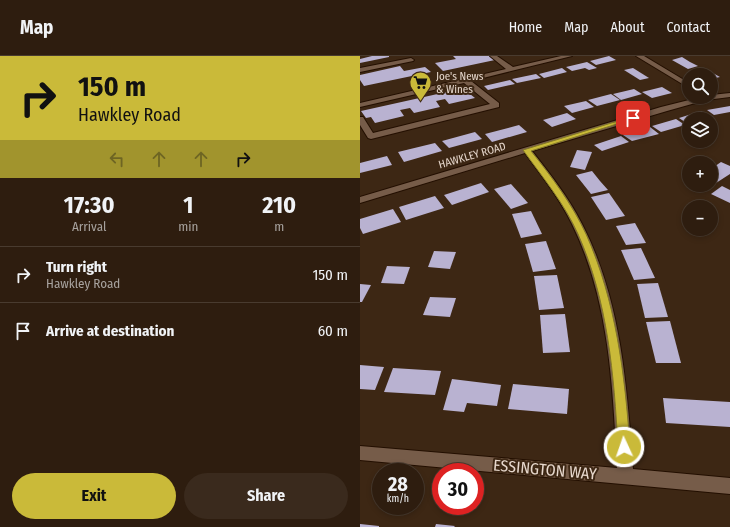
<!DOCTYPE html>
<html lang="en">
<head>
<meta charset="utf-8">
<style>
  body { margin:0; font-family:"Fira Sans Condensed",sans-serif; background:#3a2a1d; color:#f1f3f6; height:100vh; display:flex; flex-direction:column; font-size:15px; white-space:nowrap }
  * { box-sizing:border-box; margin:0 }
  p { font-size:13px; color:#a7a29e }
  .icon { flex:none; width:22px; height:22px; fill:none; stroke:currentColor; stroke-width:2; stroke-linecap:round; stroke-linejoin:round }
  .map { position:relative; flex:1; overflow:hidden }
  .details { display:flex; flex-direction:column; background:#2e1d0f; width:360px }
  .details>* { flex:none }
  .guide { background:#caba39; color:#111; overflow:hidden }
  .fabs { position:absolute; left:322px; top:12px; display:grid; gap:8px }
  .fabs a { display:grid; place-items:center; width:36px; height:36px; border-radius:50%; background:#2e1d0f; box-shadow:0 2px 6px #0003,0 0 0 1px #493b2f; font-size:20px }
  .speed { position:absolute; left:12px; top:407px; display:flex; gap:8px; font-size:20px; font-weight:700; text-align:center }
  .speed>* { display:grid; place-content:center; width:52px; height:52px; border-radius:50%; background:#2e1d0f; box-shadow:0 2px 6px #0003,0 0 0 1px #493b2f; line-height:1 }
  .speed small { font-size:10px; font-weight:400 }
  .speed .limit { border:6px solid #d22; background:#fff; color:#111 }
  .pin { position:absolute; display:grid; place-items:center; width:34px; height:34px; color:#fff; margin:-17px; border-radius:8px; box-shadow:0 2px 6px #0006 }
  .me { position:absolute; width:44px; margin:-22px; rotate:357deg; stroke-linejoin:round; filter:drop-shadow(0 0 3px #0008) }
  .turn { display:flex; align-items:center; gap:14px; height:84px; padding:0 12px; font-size:18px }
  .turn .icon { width:52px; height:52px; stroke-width:2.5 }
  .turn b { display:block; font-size:28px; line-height:34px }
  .lanes { display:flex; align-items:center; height:38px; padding:0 12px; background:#0003; justify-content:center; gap:20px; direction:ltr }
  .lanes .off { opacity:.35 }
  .eta { display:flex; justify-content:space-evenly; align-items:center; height:68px; text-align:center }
  .eta b { font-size:24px; font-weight:700; line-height:28px }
  .cta { display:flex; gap:8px; margin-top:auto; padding:8px 12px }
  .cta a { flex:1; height:46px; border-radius:24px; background:#caba39; color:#111; font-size:16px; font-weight:700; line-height:46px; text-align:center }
  .cta a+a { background:#3a2a1d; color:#f1f3f6 }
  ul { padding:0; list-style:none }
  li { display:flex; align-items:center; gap:12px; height:56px; padding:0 12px; border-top:1px solid #493b2f }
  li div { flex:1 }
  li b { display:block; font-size:15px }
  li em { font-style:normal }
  header { display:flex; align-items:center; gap:24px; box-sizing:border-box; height:56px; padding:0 20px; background:#2e1d0f; border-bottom:1px solid #493b2f }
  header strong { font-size:19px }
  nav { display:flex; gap:22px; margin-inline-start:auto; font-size:14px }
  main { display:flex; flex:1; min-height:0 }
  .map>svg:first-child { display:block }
</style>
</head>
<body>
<header>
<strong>Map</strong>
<nav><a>Home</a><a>Map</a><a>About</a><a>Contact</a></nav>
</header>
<main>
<section class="details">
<div class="guide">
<div class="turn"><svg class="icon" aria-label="right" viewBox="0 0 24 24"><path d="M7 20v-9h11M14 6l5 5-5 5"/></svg><div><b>150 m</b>Hawkley Road</div></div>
<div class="lanes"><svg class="icon off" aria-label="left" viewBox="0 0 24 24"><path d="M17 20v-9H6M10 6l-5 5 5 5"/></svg><svg class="icon off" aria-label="ahead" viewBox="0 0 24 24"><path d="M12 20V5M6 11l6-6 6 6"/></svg><svg class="icon off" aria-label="ahead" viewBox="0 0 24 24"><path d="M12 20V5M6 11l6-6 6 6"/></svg><svg class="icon" aria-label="right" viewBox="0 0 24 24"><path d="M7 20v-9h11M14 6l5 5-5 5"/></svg></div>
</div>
<div class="eta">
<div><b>17:30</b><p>Arrival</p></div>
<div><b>1</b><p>min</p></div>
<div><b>210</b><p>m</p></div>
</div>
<ul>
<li><svg class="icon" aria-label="right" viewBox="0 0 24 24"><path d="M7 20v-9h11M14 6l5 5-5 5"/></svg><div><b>Turn right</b><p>Hawkley Road</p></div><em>150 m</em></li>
<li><svg class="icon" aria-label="arrive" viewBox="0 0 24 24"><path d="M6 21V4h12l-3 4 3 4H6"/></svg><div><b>Arrive at destination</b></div><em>60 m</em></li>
</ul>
<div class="cta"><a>Exit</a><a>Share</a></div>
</section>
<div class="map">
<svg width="370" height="471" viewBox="0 0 370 471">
  <rect width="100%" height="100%" fill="#3d2714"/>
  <!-- building -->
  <g fill="#b9b2d1">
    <path d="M12 0H29V1L0 7V3Z"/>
    <path d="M93 0H131L135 4 83 15 75 7 96 3Z"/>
    <path d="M249 0 256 4 236 9 230 5Z"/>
    <path d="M322 1 330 6 338 10 328 13 312 4Z"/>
    <path d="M227 6 237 12 229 14 225 12 212 15 206 11Z"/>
    <path d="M40 10 44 15 65 11 71 16 4 30 0 24V19Z"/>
    <path d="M202 12 207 16 184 22 179 18Z"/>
    <path d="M273 12 289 22 280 24 264 14Z"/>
    <path d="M342 12 351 16 360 21 351 23V19H340L332 14Z"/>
    <path d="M176 18 181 22 157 27 152 23Z"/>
    <path d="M150 24 155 28 128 34 124 30Z"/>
    <path d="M109 31 114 37 110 38 115 42 89 48 85 43 76 45 80 51 54 57 50 52 40 54 44 60 15 67 11 61 6 62 1 55Z"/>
    <path d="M302 31 312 37 292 42 282 36Z"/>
    <path d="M274 33 282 38 261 44 253 38Z"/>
    <path d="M251 38 260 44 237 50 228 44Z"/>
    <path d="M226 45 234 51 212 57 204 50Z"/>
    <path d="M370 50V56L354 59 347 54Z"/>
    <path d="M341 55 351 61 344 63H329L328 68 319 62Z"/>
    <path d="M207 57 216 63 192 71 183 64Z"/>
    <path d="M316 63 325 69 301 76 292 70Z"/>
    <path d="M159 69 167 76 132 86 125 78Z"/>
    <path d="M290 71 299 78 272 85 263 79Z"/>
    <path d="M115 76 122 83 89 92 82 85Z"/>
    <path d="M261 80 269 86 242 95 234 89Z"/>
    <path d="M75 87 82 95 44 106 38 96Z"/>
    <path d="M217 94 232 96 225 114 210 111Z"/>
    <path d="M27 100 32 109 0 117V107Z"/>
    <path d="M361 106 370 110V118L356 127 351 125V113Z"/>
    <path d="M232 115 240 125 248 134 231 138 216 119Z"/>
    <path d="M121 127 129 136 92 149 84 139Z"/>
    <path d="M151 128 168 147 151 153 134 133Z"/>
    <path d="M362 130 370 134V147L351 138Z"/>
    <path d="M249 137 265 160 246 164 231 141Z"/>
    <path d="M75 140 84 152 46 164 39 151Z"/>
    <path d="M33 153 41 166 3 178 0 172V163Z"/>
    <path d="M171 155 182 178 161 182 152 158Z"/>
    <path d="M275 167 286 187 266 189 256 170Z"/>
    <path d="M186 185 196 213 173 216 165 188Z"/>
    <path d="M281 192 295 222 274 224 261 194Z"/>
    <path d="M74 195 96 196 90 213 68 211Z"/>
    <path d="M27 210 50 211 44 228 21 227Z"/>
    <path d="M197 219 204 252 179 254 174 220Z"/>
    <path d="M298 227 308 261 285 262 277 228Z"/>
    <path d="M0 228 11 229 2 246H0Z"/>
    <path d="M70 241 96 242 90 261 63 259Z"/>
    <path d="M205 258 210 296 183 297 180 259Z"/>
    <path d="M310 265 321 307H296L286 266Z"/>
    <path d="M0 309 24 311 15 334 0 333Z"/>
    <path d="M33 312 81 315 75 339 24 336Z"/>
    <path d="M92 323 141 329 137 350 107 347 104 356 83 354Z"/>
    <path d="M153 328 209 333 207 358 148 353Z"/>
    <path d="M303 342 370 346V371L306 367Z"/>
    <path d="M0 468 19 470V471H0Z"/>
    <path d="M76 468 95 470 94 471H75Z"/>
  </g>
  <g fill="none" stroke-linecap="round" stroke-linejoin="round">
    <defs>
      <g id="minor">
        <path d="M130 0H137L153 11 201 0H212L111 25 139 47V51L11 83 8 82 0 69V61H3L13 77 130 48 104 27 0 51V47L146 13Z"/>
        <path d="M276 0H284L329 27V32Z"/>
        <path d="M51 2 54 4 53 5 0 16V12Z"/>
        <path d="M370 37V41L346 44 307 55 172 95C190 118 209 142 222 168 261 243 267 330 273 413L370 422V438L0 404V390L257 412C253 330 249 243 212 168 200 143 182 120 165 97L0 147V141L301 51 341 41H351V39Z"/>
      </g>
    </defs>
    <!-- minor casing -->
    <use href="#minor" stroke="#230f00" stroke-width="2"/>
    <!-- minor -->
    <use href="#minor" fill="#765c49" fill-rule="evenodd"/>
  </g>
  <!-- route -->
  <path fill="#caba39" stroke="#837925" d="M271 61 276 62 171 95C192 121 212 148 226 178 256 245 265 319 270 391L268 395 264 397 259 395 258 391C254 319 248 245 218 178 204 147 183 122 163 94Z"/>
  <!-- icons -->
  <defs>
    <symbol id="supermarket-pin" viewBox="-11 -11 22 30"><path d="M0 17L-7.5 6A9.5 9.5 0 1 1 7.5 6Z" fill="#caba39" stroke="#3d2714"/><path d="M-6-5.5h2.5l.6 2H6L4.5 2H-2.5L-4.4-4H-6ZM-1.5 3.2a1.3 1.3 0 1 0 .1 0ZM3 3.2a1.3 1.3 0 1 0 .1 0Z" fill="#111"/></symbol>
  </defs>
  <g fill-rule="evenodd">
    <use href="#supermarket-pin" x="48" y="14" width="25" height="34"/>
  </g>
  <g text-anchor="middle" stroke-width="4" stroke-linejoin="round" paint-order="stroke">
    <!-- far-poi labels -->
    <g font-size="11" fill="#e7d8cd" stroke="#3d2714" text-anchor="start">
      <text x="76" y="24">Joe's News<tspan x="76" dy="13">&amp; Wines</tspan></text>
    </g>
    <!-- far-street labels -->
    <g font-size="11" fill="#e7d8cd" stroke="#3d2714">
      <text transform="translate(112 99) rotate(-16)" y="4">HAWKLEY ROAD</text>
    </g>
    <!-- near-street labels -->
    <g font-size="16" fill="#e7d8cd" stroke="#3d2714">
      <text transform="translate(185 413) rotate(5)" y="6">ESSINGTON WAY</text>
    </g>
  </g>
</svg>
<div class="fabs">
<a><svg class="icon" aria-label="search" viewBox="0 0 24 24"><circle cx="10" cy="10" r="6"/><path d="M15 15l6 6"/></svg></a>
<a><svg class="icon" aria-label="layers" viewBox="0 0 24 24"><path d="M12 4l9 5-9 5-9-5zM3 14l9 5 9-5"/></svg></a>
<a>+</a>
<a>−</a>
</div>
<div class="speed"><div>28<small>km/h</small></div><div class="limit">30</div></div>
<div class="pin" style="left:273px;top:62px;background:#d93025"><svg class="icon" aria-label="arrive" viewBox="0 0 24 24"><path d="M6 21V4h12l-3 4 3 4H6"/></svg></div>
<svg class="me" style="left:264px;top:391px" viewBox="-20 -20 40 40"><circle r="17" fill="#caba39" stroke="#fff" stroke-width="3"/><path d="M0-11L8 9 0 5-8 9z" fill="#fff"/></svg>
</div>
</main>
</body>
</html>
